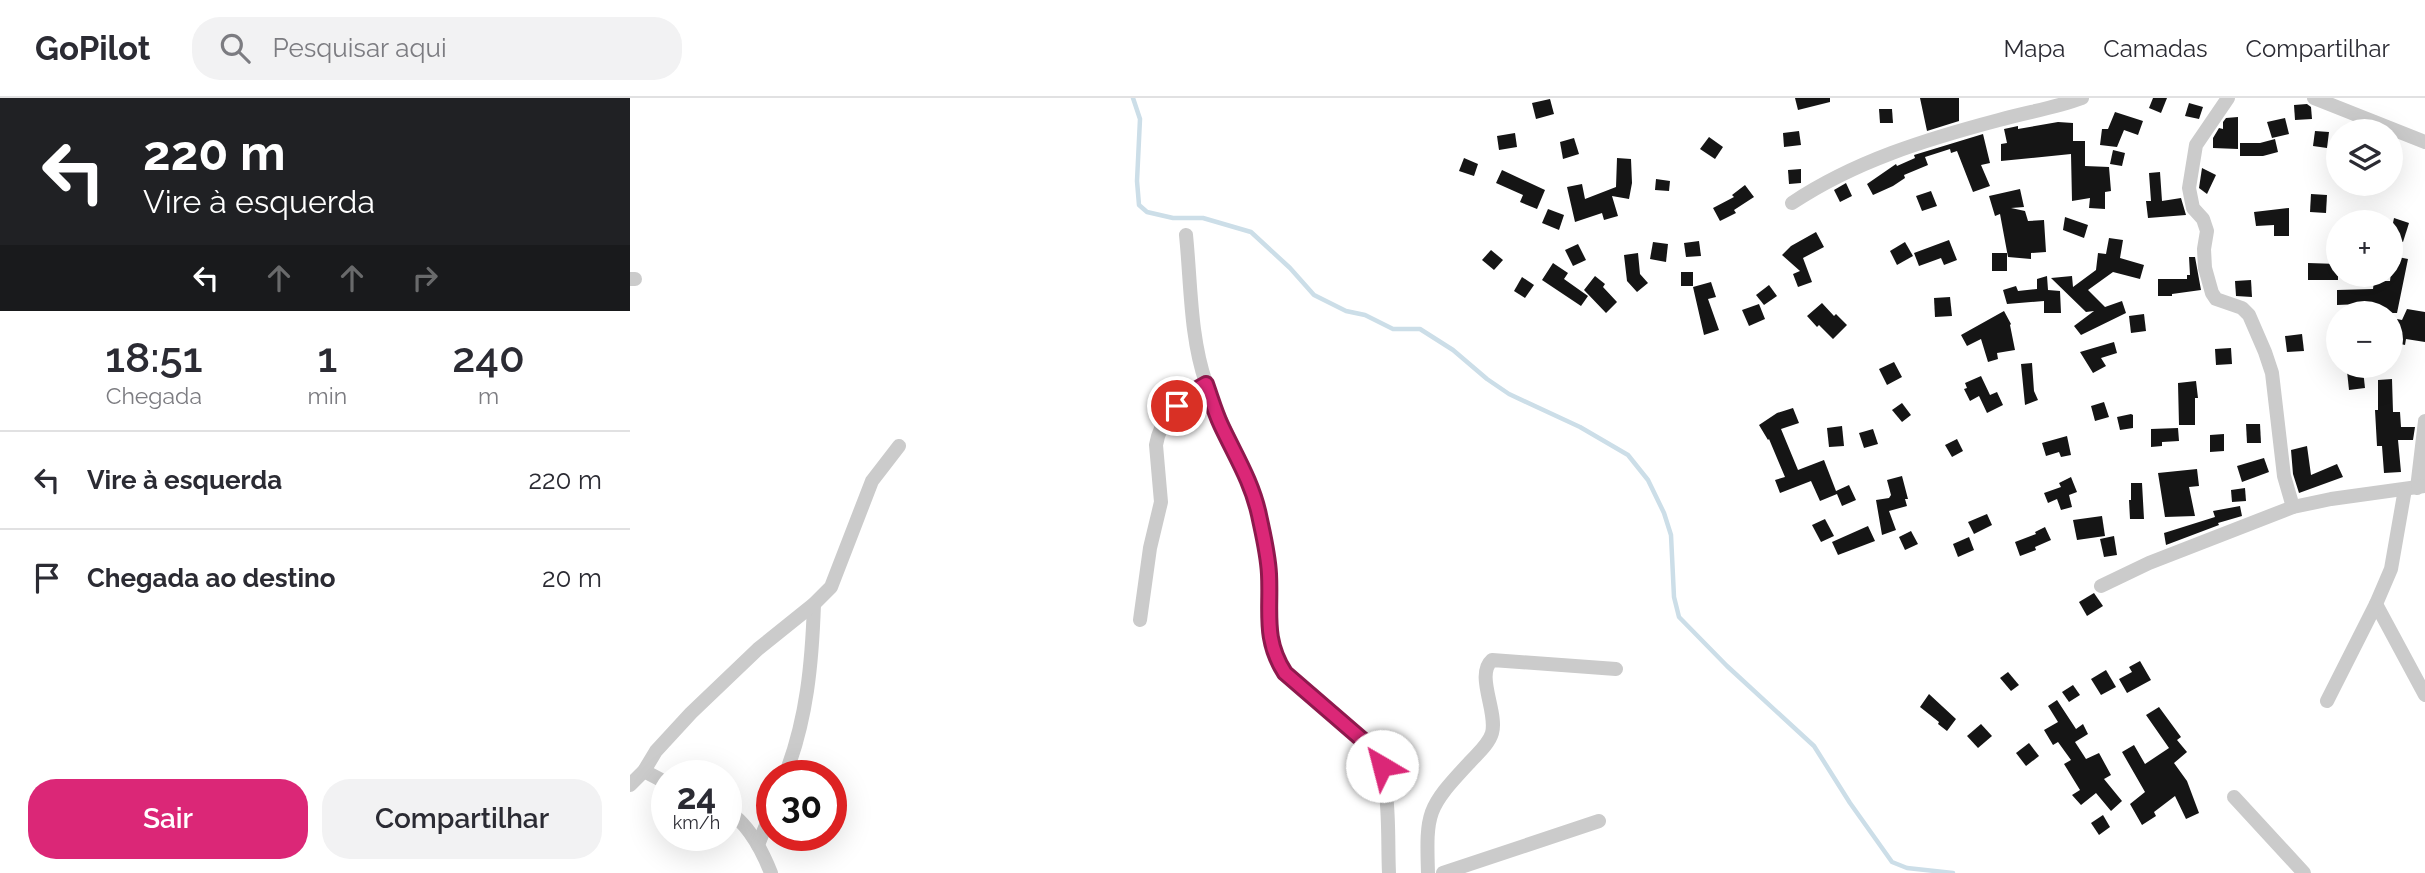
<!DOCTYPE html>
<html lang="pt">
<head>
<meta charset="utf-8">
<style>
  body { margin:0; font-family:Raleway,sans-serif; background:#f2f2f3; color:#2b2b33; height:100vh; display:flex; flex-direction:column; font-size:26px; white-space:nowrap }
  * { box-sizing:border-box; margin:0 }
  p { font-size:23px; color:#7c7c81 }
  .icon { flex:none; width:38px; height:38px; fill:none; stroke:currentColor; stroke-width:2; stroke-linecap:round; stroke-linejoin:round }
  .map { position:relative; flex:1; overflow:hidden }
  .details { display:flex; flex-direction:column; background:#fff; width:630px }
  .details>* { flex:none }
  .guide { background:#202124; color:#fff; overflow:hidden }
  .tools { position:absolute; left:1696px; top:21px; display:grid; gap:14px }
  .tools a { display:grid; place-items:center; width:77px; height:77px; border-radius:50%; background:#fff; box-shadow:0 7px 28px #0002; font-size:35px }
  .speed { position:absolute; left:21px; top:662px; display:flex; gap:14px; font-size:35px; font-weight:700; text-align:center }
  .speed>* { display:grid; place-content:center; width:91px; height:91px; border-radius:50%; background:#fff; box-shadow:0 7px 28px #0002; line-height:1 }
  .speed small { font-size:18px; font-weight:400 }
  .speed .limit { border:10px solid #d22; background:#fff; color:#111 }
  .pin { position:absolute; display:grid; place-items:center; width:60px; height:60px; color:#fff; margin:-30px; border:4px solid #fff; border-radius:50%; box-shadow:0 2px 7px #0007 }
  .me { position:absolute; width:77px; margin:-38px; rotate:323deg; stroke-linejoin:round; filter:drop-shadow(0 0 5px #0008) }
  .turn { display:flex; align-items:center; gap:24px; height:147px; padding:0 28px; font-size:32px }
  .turn .icon { width:91px; height:91px; stroke-width:2.5 }
  .turn b { display:block; font-size:49px; line-height:60px }
  .lanes { display:flex; align-items:center; height:66px; padding:0 28px; background:#0003; justify-content:center; gap:35px; direction:ltr }
  .lanes .off { opacity:.35 }
  .eta { display:flex; justify-content:space-evenly; align-items:center; height:119px; text-align:center }
  .eta b { font-size:42px; font-weight:600; line-height:49px }
  .cta { display:flex; gap:14px; margin-top:auto; padding:14px 28px }
  .cta a { flex:1; height:80px; border-radius:28px; background:#db2777; color:#fff; font-size:28px; font-weight:600; line-height:80px; text-align:center }
  .cta a+a { background:#f2f2f3; color:#2b2b33 }
  ul { padding:0; list-style:none }
  li { display:flex; align-items:center; gap:21px; height:98px; padding:0 28px; border-top:2px solid #e1e1e2 }
  li div { flex:1 }
  li b { display:block; font-size:26px }
  li em { font-style:normal }
  header { display:flex; align-items:center; gap:42px; box-sizing:border-box; height:98px; padding:0 35px; background:#fff; border-bottom:2px solid #e1e1e2 }
  header strong { font-size:33px }
  nav { display:flex; gap:38px; margin-inline-start:auto; font-size:24px }
  .search { width:490px; height:63px; background:#f2f2f3; display:flex; align-items:center; gap:18px; box-sizing:border-box; padding:0 24px; border-radius:28px; color:#7c7c81; font-size:26px }
  main { display:flex; flex:1; min-height:0 }
  .map>svg:first-child { display:block }
</style>
</head>
<body>
<header>
<strong>GoPilot</strong>
<div class="search"><svg class="icon" aria-label="search" viewBox="0 0 24 24"><circle cx="10" cy="10" r="6"/><path d="M15 15l6 6"/></svg>Pesquisar aqui</div>
<nav><a>Mapa</a><a>Camadas</a><a>Compartilhar</a></nav>
</header>
<main>
<section class="details">
<div class="guide">
<div class="turn"><svg class="icon" aria-label="left" viewBox="0 0 24 24"><path d="M17 20v-9H6M10 6l-5 5 5 5"/></svg><div><b>220 m</b>Vire à esquerda</div></div>
<div class="lanes"><svg class="icon" aria-label="left" viewBox="0 0 24 24"><path d="M17 20v-9H6M10 6l-5 5 5 5"/></svg><svg class="icon off" aria-label="ahead" viewBox="0 0 24 24"><path d="M12 20V5M6 11l6-6 6 6"/></svg><svg class="icon off" aria-label="ahead" viewBox="0 0 24 24"><path d="M12 20V5M6 11l6-6 6 6"/></svg><svg class="icon off" aria-label="right" viewBox="0 0 24 24"><path d="M7 20v-9h11M14 6l5 5-5 5"/></svg></div>
</div>
<div class="eta">
<div><b>18:51</b><p>Chegada</p></div>
<div><b>1</b><p>min</p></div>
<div><b>240</b><p>m</p></div>
</div>
<ul>
<li><svg class="icon" aria-label="left" viewBox="0 0 24 24"><path d="M17 20v-9H6M10 6l-5 5 5 5"/></svg><div><b>Vire à esquerda</b></div><em>220 m</em></li>
<li><svg class="icon" aria-label="arrive" viewBox="0 0 24 24"><path d="M6 21V4h12l-3 4 3 4H6"/></svg><div><b>Chegada ao destino</b></div><em>20 m</em></li>
</ul>
<div class="cta"><a>Sair</a><a>Compartilhar</a></div>
</section>
<div class="map">
<svg width="1795" height="775" viewBox="0 0 1795 775">
  <rect width="100%" height="100%" fill="#fff"/>
  <g fill="none" stroke-linecap="round" stroke-linejoin="round">
    <!-- stream -->
    <path stroke="#ccdee8" stroke-width="4.5" d="M503 0 510 21 507 83 509 107 517 114 543 120H573L621 134 660 170 684 197 716 213 735 217 763 231H790L823 252 857 281 879 296 950 329 998 357 1018 382 1034 415 1041 437 1044 499 1049 519 1097 568 1184 648 1220 705 1262 764 1277 770 1323 775"/>
  </g>
  <!-- building -->
  <g fill="#151515">
    <path d="M1165 0H1200V4L1168 12Z"/>
    <path d="M1290 0H1329V23L1297 33Z"/>
    <path d="M1523 0H1537L1531 15 1519 10Z"/>
    <path d="M920 1 924 16 906 21 902 5Z"/>
    <path d="M1559 5 1573 9 1569 21 1555 18Z"/>
    <path d="M1677 6 1681 9 1682 21 1665 22 1664 7Z"/>
    <path d="M1249 11H1262L1263 25H1250Z"/>
    <path d="M1485 14 1513 23 1508 37 1494 32 1487 49 1470 47 1472 31H1478Z"/>
    <path d="M1608 19V51L1583 50V40L1589 30 1593 31V24L1596 20Z"/>
    <path d="M1655 20 1659 36 1642 40 1637 24Z"/>
    <path d="M1428 24 1443 25V43H1455V68L1479 69 1481 93 1475 94V111L1459 110 1460 100 1442 103 1441 56 1371 63V46L1377 45 1374 31 1388 28V31Z"/>
    <path d="M1169 33 1171 47 1154 49 1153 35Z"/>
    <path d="M1685 33 1699 34 1697 50 1683 48Z"/>
    <path d="M885 35 887 49 869 52 867 38Z"/>
    <path d="M1353 36 1360 65 1351 67 1360 88 1343 94 1327 53 1321 55 1320 51 1295 59 1298 67 1274 77 1275 80 1263 88 1243 97 1237 86 1266 66 1267 68 1285 60 1284 57Z"/>
    <path d="M1079 39 1093 49 1085 61 1070 51Z"/>
    <path d="M944 40 949 56 933 61 930 44Z"/>
    <path d="M1645 41 1648 54 1633 58H1610V45H1630Z"/>
    <path d="M1483 52 1495 55 1492 68 1480 66Z"/>
    <path d="M834 60 848 66 844 78 829 73Z"/>
    <path d="M987 60 1001 61 1002 85 999 101 982 98 988 118 974 122 972 115 945 124 937 89 952 86 955 101 986 89Z"/>
    <path d="M1572 70 1586 77 1577 96 1569 90Z"/>
    <path d="M1171 71V85L1159 86 1158 72Z"/>
    <path d="M872 72 915 92 907 111 890 104 893 97 866 85Z"/>
    <path d="M1530 74 1532 103 1551 100 1556 117 1518 120 1516 103H1521L1519 75Z"/>
    <path d="M1026 81 1040 83 1039 93 1025 92Z"/>
    <path d="M1216 85 1222 98 1210 104 1204 92Z"/>
    <path d="M1115 87 1124 99 1104 112 1106 115 1090 123 1083 110 1104 99 1102 97Z"/>
    <path d="M1390 91 1394 109 1381 110 1395 113 1398 123 1414 122 1416 154 1401 155V161L1378 159 1370 116 1365 118 1359 98Z"/>
    <path d="M1301 93 1307 108 1292 113 1286 98Z"/>
    <path d="M1681 96 1697 97 1696 115 1680 114Z"/>
    <path d="M1659 110V138H1644V127L1626 128 1624 114Z"/>
    <path d="M918 111 934 117 929 132 912 125Z"/>
    <path d="M1435 119 1458 127 1454 140 1433 132Z"/>
    <path d="M1764 120 1779 125 1773 144 1760 140Z"/>
    <path d="M1186 134 1194 149 1173 160 1182 184 1168 189 1163 176 1170 173 1152 157 1161 148Z"/>
    <path d="M1479 140 1493 142 1490 160 1514 167 1510 181 1483 174 1458 192 1475 209 1492 203 1496 215 1451 237 1444 228 1464 213 1456 214 1421 180 1442 178 1443 189 1466 172 1468 155 1476 156Z"/>
    <path d="M1319 142 1327 162 1314 167 1311 160 1289 168 1284 155Z"/>
    <path d="M1069 143 1071 158 1056 159 1054 145Z"/>
    <path d="M1023 144 1038 146 1036 164 1020 161Z"/>
    <path d="M1275 144 1283 158 1267 167 1260 153Z"/>
    <path d="M948 146 956 162 943 168 935 152Z"/>
    <path d="M861 152 873 162 864 172 852 162Z"/>
    <path d="M1008 155 1010 176 1018 185 1007 194 997 183 994 157Z"/>
    <rect x="1362" y="155" width="15" height="18"/>
    <path d="M1763 158 1778 161 1767 215H1730V206L1707 207V192L1743 191 1744 183H1760Z"/>
    <path d="M1559 159H1565L1571 192 1542 196V198H1528V181H1557V177H1560Z"/>
    <path d="M923 165 938 175 934 181 958 198 951 208 912 182Z"/>
    <path d="M1678 165 1708 166V182H1678Z"/>
    <rect x="1051" y="174" width="12" height="14"/>
    <path d="M965 178 975 186 973 189 987 204 976 215 954 192Z"/>
    <path d="M1417 178 1418 192 1430 193 1431 215H1414V203L1377 206 1373 192 1386 188 1388 193 1407 191V181Z"/>
    <path d="M892 179 904 187 895 200 884 193Z"/>
    <path d="M1621 182 1622 199 1606 198 1605 183Z"/>
    <path d="M1081 184 1086 199 1078 201 1089 232 1074 237 1063 189Z"/>
    <path d="M1139 187 1147 198 1134 207 1126 197Z"/>
    <path d="M1320 199 1322 218 1305 219 1304 200Z"/>
    <path d="M1192 205 1204 218 1206 216 1217 227 1203 241 1189 227 1187 229 1177 218Z"/>
    <path d="M1129 206 1135 221 1119 228 1112 212Z"/>
    <path d="M1777 211 1795 214V244L1776 241 1775 247 1762 244 1767 221 1772 222Z"/>
    <path d="M1374 213 1381 226 1380 227 1385 252 1367 255 1368 261 1358 264 1351 241 1337 248 1331 237Z"/>
    <path d="M1514 216 1516 233 1501 235 1499 218Z"/>
    <path d="M1672 236 1674 253 1657 254 1655 238Z"/>
    <path d="M1484 244 1487 255 1471 260 1476 268 1463 275 1450 254Z"/>
    <path d="M1601 250 1602 266 1586 267 1585 251Z"/>
    <path d="M1264 264 1272 279 1257 287 1249 271Z"/>
    <path d="M1402 265 1404 293 1408 302 1395 307 1391 266Z"/>
    <path d="M1733 272 1735 290 1719 292 1717 273Z"/>
    <path d="M1351 278 1360 297 1367 294 1373 307 1357 315 1349 298 1340 303 1334 291 1337 290 1335 285Z"/>
    <path d="M1762 281 1763 314H1770L1771 329H1785L1783 342H1768L1771 374 1754 375 1752 348H1747L1745 312H1748V282Z"/>
    <path d="M1566 283 1568 300H1565V327H1549L1548 285Z"/>
    <path d="M1474 304 1479 319 1465 323 1461 308Z"/>
    <path d="M1272 305 1281 317 1272 324 1262 312Z"/>
    <path d="M1163 310 1169 325 1151 331 1168 372 1194 362 1206 393 1219 387 1226 402 1212 408 1207 396 1190 403 1181 383 1150 395 1145 382 1155 379 1139 341 1138 342 1129 327 1147 315Z"/>
    <path d="M1501 316 1503 317V330L1490 332 1487 319Z"/>
    <path d="M1616 326H1630L1631 345H1617Z"/>
    <path d="M1212 328 1214 348 1199 349 1197 330Z"/>
    <path d="M1548 330 1549 343 1532 344V348L1521 349V331Z"/>
    <path d="M1243 331 1248 346 1234 350 1229 335Z"/>
    <path d="M1594 336V353L1580 354V337Z"/>
    <path d="M1437 338 1441 357 1431 359 1429 354 1416 358 1412 345Z"/>
    <path d="M1327 341 1333 353 1322 359 1315 347Z"/>
    <path d="M1677 348 1681 377 1707 366 1713 379 1669 395 1663 376 1661 352Z"/>
    <path d="M1634 360 1639 374 1612 384 1607 368Z"/>
    <path d="M1567 371 1569 388 1559 389 1565 418 1535 419 1528 375Z"/>
    <path d="M1272 378 1278 401H1275L1277 408 1259 413 1266 432 1252 437 1246 402 1259 400 1261 397 1257 382Z"/>
    <path d="M1441 379 1447 394 1439 397 1442 409 1431 412 1427 401 1418 405 1414 395 1431 389 1429 385Z"/>
    <path d="M1501 385H1512L1514 421H1500L1499 402H1501Z"/>
    <path d="M1615 390 1616 403 1602 404 1601 392Z"/>
    <path d="M1610 408 1612 418 1588 425 1589 427 1536 447 1534 435 1585 419 1583 413Z"/>
    <path d="M1357 416 1362 427 1344 436 1338 424Z"/>
    <path d="M1472 418 1475 438 1447 442 1443 422Z"/>
    <path d="M1195 421 1204 438 1191 444 1182 427Z"/>
    <path d="M1238 428 1245 443 1208 457 1202 444Z"/>
    <path d="M1415 429 1421 442 1405 449 1406 452 1390 458 1385 444 1406 436 1405 434Z"/>
    <path d="M1281 433 1288 446 1275 452 1269 439Z"/>
    <path d="M1484 438 1487 457 1474 459 1470 441Z"/>
    <path d="M1339 439 1344 452 1328 459 1323 446Z"/>
    <path d="M1464 495 1473 508 1457 518 1449 504Z"/>
    <path d="M1510 563 1521 582 1497 595 1489 581 1502 574 1499 569Z"/>
    <path d="M1476 572 1486 589 1471 597 1461 581Z"/>
    <path d="M1378 574 1389 587 1381 593 1370 580Z"/>
    <path d="M1443 587 1450 597 1439 604 1432 594Z"/>
    <path d="M1299 596 1326 621 1317 633 1308 626 1309 624 1290 609Z"/>
    <path d="M1427 602 1446 631 1453 626 1458 636 1445 644 1456 661 1469 655 1481 677 1474 681 1492 703 1481 713 1466 695 1451 707 1442 697 1450 692 1434 666 1441 662 1428 644 1423 647 1414 632 1428 624 1418 608Z"/>
    <path d="M1529 609 1551 639 1547 642 1557 654 1544 665 1557 683 1569 715 1556 721 1545 698 1524 714 1526 718 1512 727 1500 706 1515 694 1492 654 1504 647 1515 666 1539 650 1516 617Z"/>
    <path d="M1351 626 1362 638 1348 650 1337 638Z"/>
    <path d="M1399 645 1409 658 1396 668 1386 655Z"/>
    <path d="M1473 717 1480 729 1469 737 1461 725Z"/>
  </g>
  <g fill="none" stroke-linecap="round" stroke-linejoin="round">
    <!-- street -->
    <g stroke="#cbcbcb" stroke-width="14">
      <path d="M1598 0 1566 47 1559 90 1563 110 1573 121 1577 133 1574 151 1575 170 1582 195 1586 201 1612 210 1619 217 1635 254 1642 275 1654 378 1663 409"/>
      <path d="M1684 0 1795 44"/>
      <path d="M1162 105C1225 63 1297 41 1369 22 1397 14 1425 10 1452 0"/>
      <path d="M556 137C561 186 560 239 576 285 591 330 617 369 629 414 634 434 638 457 639 477 640 514 634 542 655 575L743 651C762 688 757 734 759 775"/>
      <path d="M0 181H5"/>
      <path d="M1787 390 1795 323"/>
      <path d="M1471 488 1519 465 1663 409 1701 401 1795 388"/>
      <path d="M1746 506 1795 597"/>
      <path d="M510 522 520 450 531 404 526 347C530 323 552 293 576 286"/>
      <path d="M1697 603 1746 506 1761 471 1775 391"/>
      <path d="M14 673 37 685"/>
      <path d="M155 677C177 622 182 564 184 506"/>
      <path d="M0 687 14 673 26 653 61 615 128 551 184 506 201 489 242 383 269 348"/>
      <path d="M1604 699 1674 775"/>
      <path d="M96 712C118 725 132 752 141 775"/>
      <path d="M128 747 142 712"/>
      <path d="M798 775C796 714 797 710 839 665 847 656 859 646 862 635 868 614 845 577 862 562L986 571"/>
      <path d="M813 775 969 723"/>
    </g>
  </g>
  <g fill="none" stroke-linecap="round" stroke-linejoin="round">
    <defs>
      <path id="route" d="M547 308 555 298 576 286C581 300 585 314 591 327 605 357 622 384 629 417 633 436 638 456 639 476 641 514 633 541 655 575L743 651 752 668"/>
    </defs>
    <!-- route casing -->
    <use href="#route" stroke="#8e194d" stroke-width="18"/>
    <!-- route -->
    <use href="#route" stroke="#db2777" stroke-width="12"/>
  </g>
</svg>
<div class="tools">
<a><svg class="icon" aria-label="layers" viewBox="0 0 24 24"><path d="M12 4l9 5-9 5-9-5zM3 14l9 5 9-5"/></svg></a>
<a>+</a>
<a>−</a>
</div>
<div class="speed"><div>24<small>km/h</small></div><div class="limit">30</div></div>
<div class="pin" style="left:547px;top:308px;background:#d93025"><svg class="icon" aria-label="arrive" viewBox="0 0 24 24"><path d="M6 21V4h12l-3 4 3 4H6"/></svg></div>
<svg class="me" style="left:752px;top:668px" viewBox="-20 -20 40 40"><circle r="19" fill="#fff"/><path d="M0-13L10 11 0 6-10 11z" fill="#db2777"/></svg>
</div>
</main>
</body>
</html>
